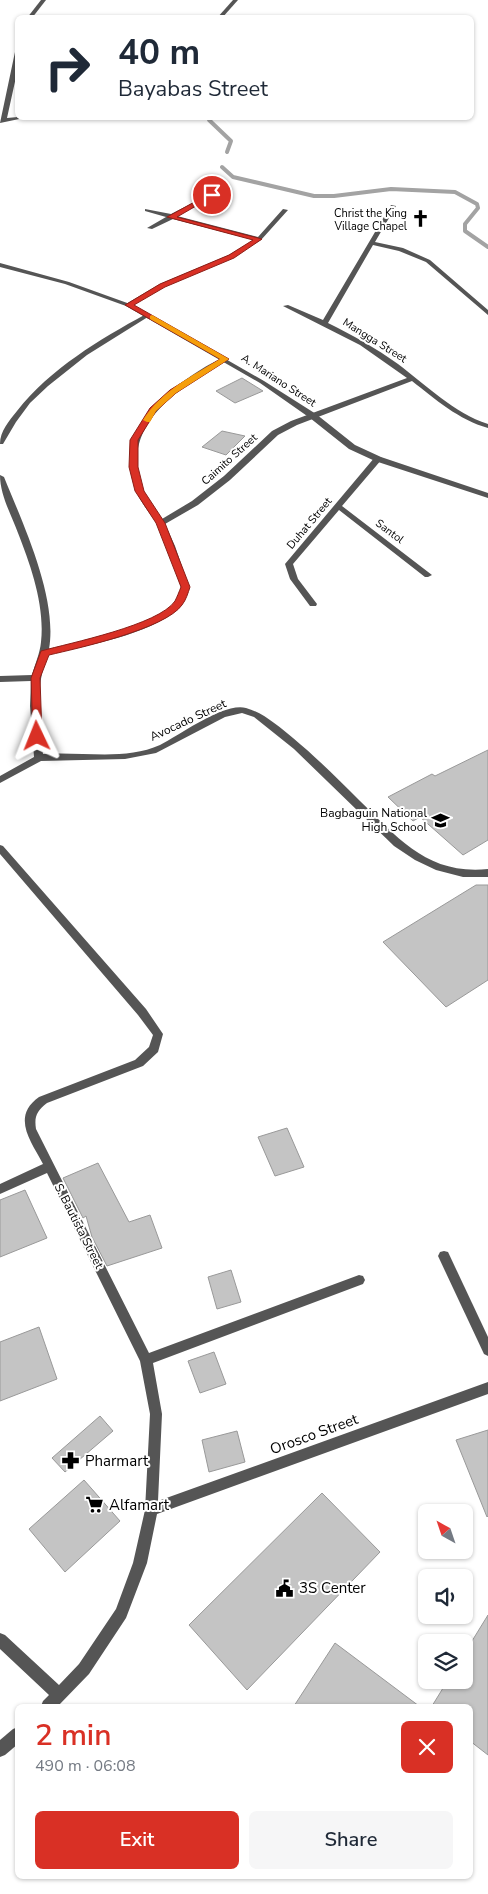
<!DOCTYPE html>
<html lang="en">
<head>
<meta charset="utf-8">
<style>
  body { margin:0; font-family:"Nunito Sans",sans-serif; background:#f6f6f7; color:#1f2937; height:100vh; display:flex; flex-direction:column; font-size:19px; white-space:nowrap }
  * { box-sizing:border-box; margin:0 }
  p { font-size:16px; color:#747a83 }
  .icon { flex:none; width:28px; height:28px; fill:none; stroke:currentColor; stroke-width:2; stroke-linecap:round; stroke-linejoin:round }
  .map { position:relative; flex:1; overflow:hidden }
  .panel { position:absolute; left:15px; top:1704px; width:458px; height:175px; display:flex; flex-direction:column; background:#fff; border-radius:8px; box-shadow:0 1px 4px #0004 }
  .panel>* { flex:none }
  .guide { position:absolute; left:15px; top:15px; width:459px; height:105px; border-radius:8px; box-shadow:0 1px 4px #0004; background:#fff; color:#1f2937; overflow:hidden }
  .needle { width:32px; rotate:320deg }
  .buttons { position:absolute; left:418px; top:1504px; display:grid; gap:10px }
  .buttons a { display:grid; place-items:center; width:55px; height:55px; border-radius:8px; background:#fff; box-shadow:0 1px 4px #0004; font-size:25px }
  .pin { position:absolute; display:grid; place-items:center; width:42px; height:42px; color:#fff; margin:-21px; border:2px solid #fff; border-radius:50%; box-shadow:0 1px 5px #0007 }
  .me { position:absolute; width:55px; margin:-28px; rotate:358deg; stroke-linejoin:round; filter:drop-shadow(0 0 4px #0008) }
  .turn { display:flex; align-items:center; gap:18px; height:105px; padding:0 20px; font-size:22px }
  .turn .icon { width:65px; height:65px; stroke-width:2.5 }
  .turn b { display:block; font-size:35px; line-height:42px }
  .round { display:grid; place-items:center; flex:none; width:52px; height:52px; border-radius:8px; background:#f6f6f7 }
  .overview { display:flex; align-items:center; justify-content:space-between; height:85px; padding:0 20px }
  h1 { font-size:30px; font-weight:600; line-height:38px; color:#d93025 }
  .action { display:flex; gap:10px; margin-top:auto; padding:10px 20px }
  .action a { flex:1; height:58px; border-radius:8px; background:#d93025; color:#fff; font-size:20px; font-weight:600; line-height:58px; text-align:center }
  .action a+a { background:#f6f6f7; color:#1f2937 }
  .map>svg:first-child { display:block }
</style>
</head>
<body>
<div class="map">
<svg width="488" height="1894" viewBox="0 0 488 1894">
  <rect width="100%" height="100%" fill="#fff"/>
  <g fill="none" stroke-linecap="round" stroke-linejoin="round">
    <!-- stream -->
    <g stroke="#a3a3a3" stroke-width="4">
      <path d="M212 118 209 120 231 141 227 152"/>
      <path d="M222 167 233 177 314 196H334L391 189 455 192 477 204 478 208 465 224V231L488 247"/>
    </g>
  </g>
  <!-- building -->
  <g fill="#c4c4c4" stroke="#999">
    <path d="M242 378 263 391 235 403 216 391Z"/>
    <path d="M222 431 245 436 226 455 202 447Z"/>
    <path d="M488 750V840L463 855 420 817 413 821 388 797 432 774 435 776Z"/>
    <path d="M476 885H488V980L446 1007 383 942Z"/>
    <path d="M287 1128 304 1167 275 1176 258 1137Z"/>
    <path d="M98 1163 129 1222 150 1215 162 1248 107 1266 92 1237 86 1216 83 1218 63 1178Z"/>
    <path d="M25 1190 47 1238 0 1257V1200Z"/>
    <path d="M231 1270 241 1302 217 1309 208 1277Z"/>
    <path d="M39 1327 57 1379 0 1401V1342Z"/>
    <path d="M214 1352 226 1384 200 1393 188 1361Z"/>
    <path d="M100 1416 113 1431 65 1472 52 1458Z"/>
    <path d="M488 1430V1516L487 1517 456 1440Z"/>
    <path d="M237 1431 245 1462 209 1472 202 1440Z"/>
    <path d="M84 1480 120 1521 65 1572 29 1529Z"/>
    <path d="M322 1493 380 1552 247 1690 189 1625Z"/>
    <path d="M488 1615V1755L470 1741V1706H432L448 1680H464V1654Z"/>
    <path d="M335 1643 419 1706H294Z"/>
  </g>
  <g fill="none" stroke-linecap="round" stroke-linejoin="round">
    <!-- minor -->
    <g fill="#555" fill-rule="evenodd">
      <path d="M41 0H46L32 18H27Z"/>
      <path d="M233 0H238L222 18H217Z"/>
      <path d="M18 51V68L7 118 18 117 24 118 0 123 15 52Z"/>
      <path d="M224 187 229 188 177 216 258 237 283 209 288 210 261 240 233 257 164 286 130 306H126V304L160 284 229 255 254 240 173 219 152 229 147 228 166 217 145 211V209L171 214Z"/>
      <path d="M391 205 396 206 375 242 403 248 430 260 488 310V315L426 262 399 251 373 245 328 323C352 335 376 348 398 364 426 385 454 413 488 424V428C459 420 435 399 412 381L297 425 278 435 230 480 198 505 165 524 175 546 189 587C186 594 184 602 179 608 151 635 84 646 47 655 35 691 39 718 43 754 81 751 125 761 160 745 180 735 224 702 246 708 264 713 279 727 293 738 317 758 338 779 360 801 399 839 428 875 488 869V877H463L436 870 415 860 394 846 294 749 254 717 242 713 225 717 156 753 125 759 41 761 0 783V776L34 757 30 706 31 681 0 682V676L32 675C35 664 40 653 41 642 45 606 31 566 18 533 11 514 0 495 0 475L4 477C23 524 58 598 49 649 78 642 159 626 175 602 178 597 179 592 181 587 174 568 170 548 161 530 154 517 144 508 138 495 116 449 142 412 178 385 188 378 217 357 227 358V360C178 389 115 426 145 494 149 503 157 511 162 519L192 501 224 476 272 431 291 421 407 378 360 345 283 306 288 305 323 320Z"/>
      <path d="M146 314 151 315 87 355 48 386 30 403 16 422 3 444H0C0 431 9 421 17 411 51 368 99 340 146 314Z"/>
      <path d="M375 457H381L382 459 342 506 432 575 428 577H425L339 510 293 564 298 579 317 604 316 606H310L290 579 285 564Z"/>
      <path d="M0 845 3 846 146 1009 163 1034 158 1052 143 1066 47 1103C37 1111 34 1116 36 1129L149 1353 359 1275 363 1276 365 1280 363 1284 153 1363 162 1414 158 1501 488 1382V1394L157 1514 147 1563 126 1618 89 1674 58 1706H41L43 1701 49 1695 0 1649V1633L5 1635 59 1685 79 1664 116 1609 133 1563 145 1510 150 1414 140 1361 47 1173 0 1194V1184L43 1164C31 1141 11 1117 39 1097L135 1060 149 1047 153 1035 138 1015 0 854Z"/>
      <path d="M444 1251 448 1252 488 1337V1356L484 1354 438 1256 440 1252Z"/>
      <path d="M18 1727V1744L5 1755 0 1757V1740L13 1729Z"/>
    </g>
    <!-- tertiary -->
    <path fill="#555" fill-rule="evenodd" d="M0 263 69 282 130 304 264 381 316 414 355 445 381 457 488 493V498L375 461 349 449 310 418 260 383 126 306 65 284 0 267Z"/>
  </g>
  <!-- route -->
  <path fill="#d93025" stroke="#8d1f18" d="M209 194 215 195 177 217 262 239 234 258 165 287 134 305 229 359 176 393 156 411 138 440V467L144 491 165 523 190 587C188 593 186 600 182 605 165 629 79 648 49 655L40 678 42 736 41 738H33L31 678 41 651C70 643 159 625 175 601 177 597 179 592 181 587L156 523 135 491 129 467 130 440 150 408 170 390 220 359 125 305 160 284 229 255 253 240 167 217Z"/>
  <!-- slow -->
  <path fill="#f59e0b" d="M152 315 229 359 176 393 156 411 150 422H147L143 420C161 391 192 376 220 359L150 319V316Z"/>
  <!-- icons -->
  <defs>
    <symbol id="church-bare" viewBox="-9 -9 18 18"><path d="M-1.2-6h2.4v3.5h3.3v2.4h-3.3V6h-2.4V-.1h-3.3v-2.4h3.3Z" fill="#000" stroke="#fff" stroke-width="2.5" paint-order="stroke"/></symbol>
    <symbol id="school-bare" viewBox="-9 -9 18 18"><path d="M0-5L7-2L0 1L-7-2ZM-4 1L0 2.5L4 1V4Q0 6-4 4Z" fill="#000" stroke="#fff" stroke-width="2.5" paint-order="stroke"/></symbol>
    <symbol id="pharmacy-bare" viewBox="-9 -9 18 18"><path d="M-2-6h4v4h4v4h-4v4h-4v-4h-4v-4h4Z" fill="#000" stroke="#fff" stroke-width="2.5" paint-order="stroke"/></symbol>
    <symbol id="supermarket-bare" viewBox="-9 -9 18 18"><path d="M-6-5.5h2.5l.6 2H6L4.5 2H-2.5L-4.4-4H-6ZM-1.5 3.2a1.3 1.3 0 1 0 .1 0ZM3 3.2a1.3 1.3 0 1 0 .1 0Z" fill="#000" stroke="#fff" stroke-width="2.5" paint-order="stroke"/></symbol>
    <symbol id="civic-bare" viewBox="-9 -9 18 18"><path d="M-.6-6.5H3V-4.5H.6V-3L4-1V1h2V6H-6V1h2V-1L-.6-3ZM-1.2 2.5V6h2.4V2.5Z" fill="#000" stroke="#fff" stroke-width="2.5" paint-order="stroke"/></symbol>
  </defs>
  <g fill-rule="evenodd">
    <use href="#church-bare" x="408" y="206" width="25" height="25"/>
    <use href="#school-bare" x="428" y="808" width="25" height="25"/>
    <use href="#pharmacy-bare" x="58" y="1448" width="25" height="25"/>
    <use href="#supermarket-bare" x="82" y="1492" width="25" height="25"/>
    <use href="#civic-bare" x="272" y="1576" width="25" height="25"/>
  </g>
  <g text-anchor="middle" stroke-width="4" stroke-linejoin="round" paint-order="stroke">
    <!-- far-poi labels -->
    <g font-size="11" fill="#000" stroke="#fff" text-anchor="end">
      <text x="407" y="217">Christ the King<tspan x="407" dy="13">Village Chapel</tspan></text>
    </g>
    <!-- far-street labels -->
    <g font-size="11" fill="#000" stroke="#fff">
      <text transform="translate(375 340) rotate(32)" y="4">Mangga Street</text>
      <text transform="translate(279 380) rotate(33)" y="4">A. Mariano Street</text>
      <text transform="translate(229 459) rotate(-42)" y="4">Caimito Street</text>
      <text transform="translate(309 523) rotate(-50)" y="4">Duhat Street</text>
      <text transform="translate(390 531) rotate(37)" y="4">Santol</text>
    </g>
    <!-- street labels -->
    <g font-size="12" fill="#000" stroke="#fff">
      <text transform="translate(188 720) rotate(-25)" y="4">Avocado Street</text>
      <text transform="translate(79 1226) rotate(63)" y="4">S. Bautista Street</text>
    </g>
    <!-- poi labels -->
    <g font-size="12" fill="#000" stroke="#fff" text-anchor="end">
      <text x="427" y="817">Bagbaguin National<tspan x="427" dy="14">High School</tspan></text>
    </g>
    <!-- near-street labels -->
    <g font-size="15" fill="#000" stroke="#fff">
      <text transform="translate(314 1434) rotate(-20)" y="5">Orosco Street</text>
    </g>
    <!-- near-poi labels -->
    <g font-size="15" fill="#000" stroke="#fff" text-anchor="start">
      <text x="85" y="1466">Pharmart</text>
      <text x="109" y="1510">Alfamart</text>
      <text x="299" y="1593">3S Center</text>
    </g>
  </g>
</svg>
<div class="buttons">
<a><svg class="needle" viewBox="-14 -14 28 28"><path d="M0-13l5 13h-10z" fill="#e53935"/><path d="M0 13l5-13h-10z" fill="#747a83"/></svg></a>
<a><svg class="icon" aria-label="sound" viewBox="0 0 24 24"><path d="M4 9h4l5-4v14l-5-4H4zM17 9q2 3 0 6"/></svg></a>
<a><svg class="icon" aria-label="layers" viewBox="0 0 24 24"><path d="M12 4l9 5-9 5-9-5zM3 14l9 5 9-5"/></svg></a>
</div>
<div class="pin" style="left:212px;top:195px;background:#d93025"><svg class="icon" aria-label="arrive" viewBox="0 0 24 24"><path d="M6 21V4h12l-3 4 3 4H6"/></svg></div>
<svg class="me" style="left:37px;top:736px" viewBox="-20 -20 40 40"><path d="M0-17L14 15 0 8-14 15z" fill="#d93025" stroke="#fff" stroke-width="4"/></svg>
<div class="guide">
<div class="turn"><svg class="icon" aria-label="right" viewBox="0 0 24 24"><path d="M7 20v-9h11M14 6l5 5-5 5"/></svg><div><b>40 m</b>Bayabas Street</div></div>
</div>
<section class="panel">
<div class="overview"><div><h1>2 min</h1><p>490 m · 06:08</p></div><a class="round" style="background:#d93025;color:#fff"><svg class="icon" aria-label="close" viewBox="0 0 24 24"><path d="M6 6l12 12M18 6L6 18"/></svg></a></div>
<div class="action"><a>Exit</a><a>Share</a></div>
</section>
</div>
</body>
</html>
